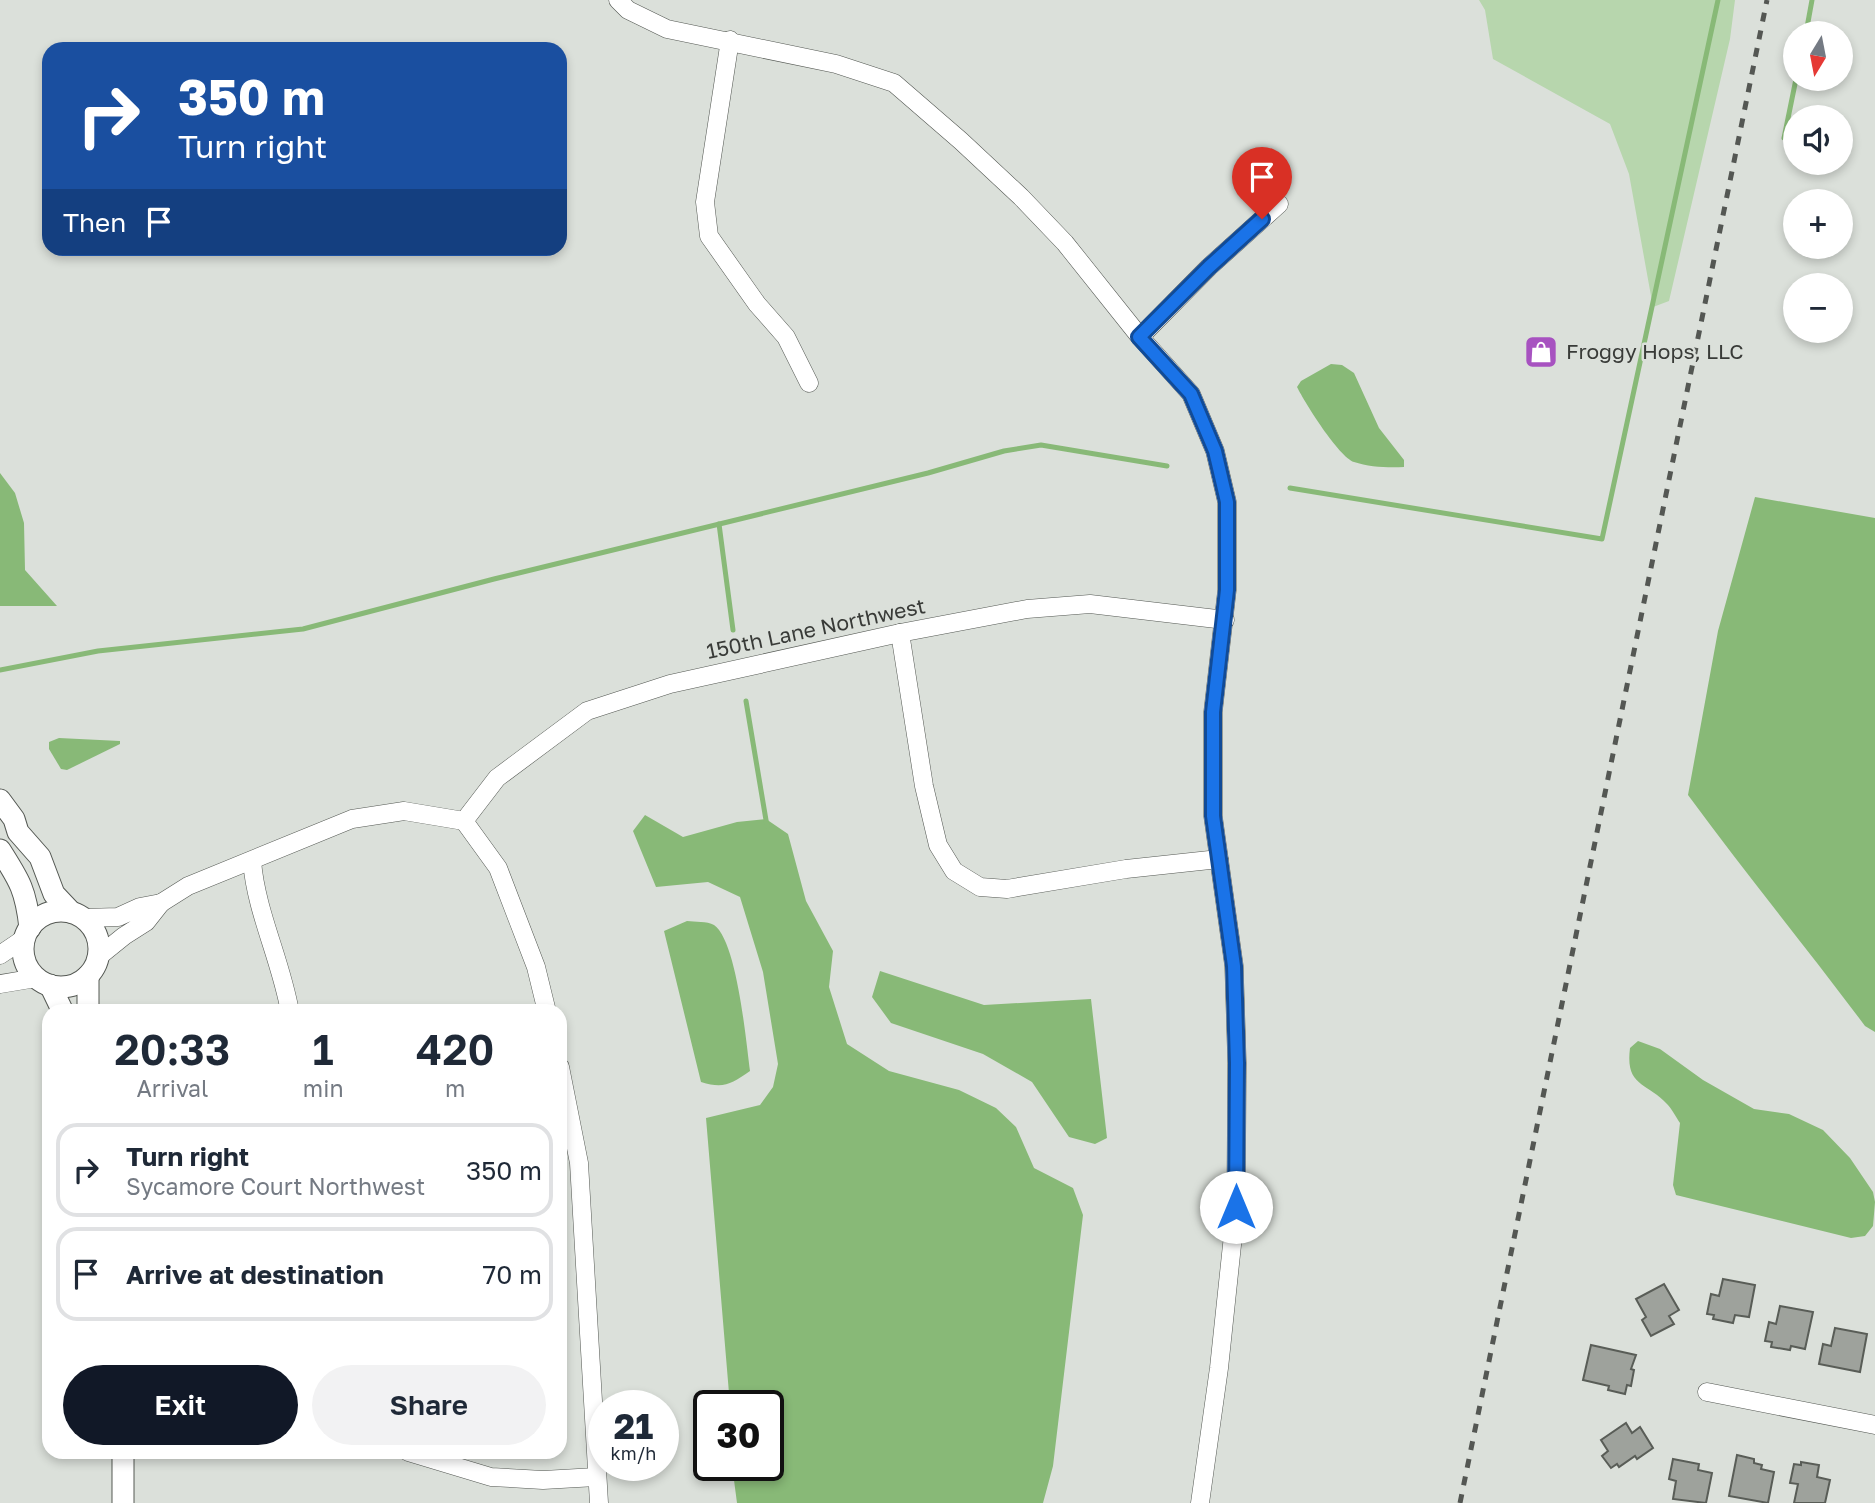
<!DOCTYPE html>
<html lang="en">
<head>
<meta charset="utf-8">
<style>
  body { margin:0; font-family:"Golos Text",sans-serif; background:#f2f2f3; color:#1f2937; height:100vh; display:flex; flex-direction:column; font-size:26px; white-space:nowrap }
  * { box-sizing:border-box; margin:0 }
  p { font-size:23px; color:#747a83 }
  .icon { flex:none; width:38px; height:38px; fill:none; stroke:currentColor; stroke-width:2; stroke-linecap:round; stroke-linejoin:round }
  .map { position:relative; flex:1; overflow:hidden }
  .side { position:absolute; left:42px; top:1004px; width:525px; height:455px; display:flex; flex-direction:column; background:#fff; border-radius:21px; box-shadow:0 4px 10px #0003 }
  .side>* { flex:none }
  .banner { position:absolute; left:42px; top:42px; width:525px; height:214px; border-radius:21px; box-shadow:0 4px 10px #0003; background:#1a4fa0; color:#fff; overflow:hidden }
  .needle { width:46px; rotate:190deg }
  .controls { position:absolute; left:1783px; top:21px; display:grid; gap:14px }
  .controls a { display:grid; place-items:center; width:70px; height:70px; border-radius:50%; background:#fff; box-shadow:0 4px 10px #0003; font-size:35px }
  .speed { position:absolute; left:588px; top:1390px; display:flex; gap:14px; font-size:35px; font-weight:700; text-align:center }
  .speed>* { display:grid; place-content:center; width:91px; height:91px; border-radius:50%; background:#fff; box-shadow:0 4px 10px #0003; line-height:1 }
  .speed small { font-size:18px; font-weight:400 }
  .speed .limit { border:4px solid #111; border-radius:10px; background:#fff; color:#111 }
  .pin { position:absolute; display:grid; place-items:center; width:60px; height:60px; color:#fff; margin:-72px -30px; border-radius:50% 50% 50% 0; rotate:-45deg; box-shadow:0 0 7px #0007 }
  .pin .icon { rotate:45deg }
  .me { position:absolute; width:77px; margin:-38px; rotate:0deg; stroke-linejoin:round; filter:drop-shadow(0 0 5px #0008) }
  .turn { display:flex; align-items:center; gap:24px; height:147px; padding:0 21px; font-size:32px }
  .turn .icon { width:91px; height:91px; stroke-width:2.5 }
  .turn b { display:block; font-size:49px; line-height:60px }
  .then { display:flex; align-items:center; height:66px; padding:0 21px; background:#0003; gap:14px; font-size:26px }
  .eta { display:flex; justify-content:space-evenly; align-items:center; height:119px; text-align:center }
  .eta b { font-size:42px; font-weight:600; line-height:49px }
  .button { display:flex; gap:14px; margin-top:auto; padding:14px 21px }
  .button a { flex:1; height:80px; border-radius:42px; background:#111827; color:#fff; font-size:28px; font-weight:600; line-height:80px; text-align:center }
  .button a+a { background:#f2f2f3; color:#1f2937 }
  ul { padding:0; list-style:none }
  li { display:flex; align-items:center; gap:21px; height:94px; margin:0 14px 10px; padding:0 7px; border:4px solid #e0e1e3; border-radius:21px }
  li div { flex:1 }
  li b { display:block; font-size:26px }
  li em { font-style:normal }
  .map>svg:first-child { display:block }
</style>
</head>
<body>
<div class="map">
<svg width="1875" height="1503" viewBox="0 0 1875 1503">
  <rect width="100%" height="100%" fill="#dbe0da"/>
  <!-- green -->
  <path fill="#b7d6ad" d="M1479 0H1735L1730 39 1669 301 1653 307 1629 174 1610 124 1493 59 1485 10Z"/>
  <!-- water -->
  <g fill="#88b977">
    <path d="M1331 364 1342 365 1354 373 1379 428 1404 460V467C1389 468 1369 467 1354 462 1339 457 1305 403 1297 387L1301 381Z"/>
    <path d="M0 473 15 493 24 523 25 570 57 606H0Z"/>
    <path d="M1755 497 1875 518V1032L1865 1026C1807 948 1745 873 1688 795L1718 631Z"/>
    <path d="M59 738 120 741V744L67 770 61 769 49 749V742Z"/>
    <path d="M645 815 683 837 737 822 766 819 788 834 806 901 833 951 829 987 847 1044 889 1071 959 1090 996 1108 1016 1127 1034 1168 1073 1188 1083 1215 1053 1466 1043 1503H737L732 1465H768V1405H730L706 1118 760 1105 773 1087 778 1064 763 972 740 897 708 882 656 887 633 831Z"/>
    <path d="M687 921C695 922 707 921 714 925 737 941 746 1041 750 1071 731 1084 724 1089 701 1082L664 931Z"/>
    <path d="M880 971 984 1005 1091 999 1107 1138 1095 1144 1069 1137 1032 1082 983 1054 891 1023 872 997Z"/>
    <path d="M1638 1041 1660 1049 1703 1080 1754 1109 1789 1114 1823 1130 1850 1158 1873 1192 1875 1202 1873 1226 1865 1236 1851 1238 1676 1195 1673 1185 1680 1123C1676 1117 1672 1109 1667 1104 1647 1082 1625 1087 1630 1048Z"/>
  </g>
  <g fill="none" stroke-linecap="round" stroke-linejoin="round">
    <!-- stream -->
    <g stroke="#88b977" stroke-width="5">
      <path d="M1806 33 1812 0"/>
      <path d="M1784 138 1796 79"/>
      <path d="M1290 488 1602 539 1718 0"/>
      <path d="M719 524 733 630"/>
      <path d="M0 670 98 651 303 629 494 579 928 473 1004 451 1041 445 1167 466"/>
      <path d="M746 701 767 826"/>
    </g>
  </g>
  <!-- building -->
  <g fill="#9ea29c" stroke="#595d57" stroke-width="2">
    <path d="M1723 1279 1755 1285 1749 1317 1735 1315 1733 1323 1713 1319 1714 1315 1707 1314 1711 1294 1719 1296Z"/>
    <path d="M1664 1284 1679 1310 1669 1316 1674 1324 1651 1336 1642 1320 1646 1317 1636 1299Z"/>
    <path d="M1780 1306 1813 1312 1805 1349 1791 1346 1790 1350 1771 1347 1772 1342 1765 1341 1769 1322 1776 1324Z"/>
    <path d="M1835 1328 1867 1334 1860 1372 1819 1364 1823 1344 1831 1346Z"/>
    <path d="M1591 1345 1636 1355 1631 1369 1634 1370 1631 1386 1627 1385 1625 1394 1608 1390 1609 1386 1583 1380Z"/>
    <path d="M1626 1423 1632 1433 1640 1427 1653 1448 1637 1459 1635 1456 1619 1467 1617 1464 1611 1468 1602 1456 1608 1451 1601 1440Z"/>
    <path d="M1737 1455 1754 1459V1463L1762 1465 1761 1469 1774 1472 1768 1503 1729 1496Z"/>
    <path d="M1673 1459 1699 1464 1698 1470 1712 1473 1706 1503 1673 1499 1676 1481 1669 1479Z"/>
    <path d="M1801 1462 1819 1465 1817 1477 1830 1480 1825 1503H1794L1798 1484 1790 1483 1794 1464 1801 1465Z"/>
  </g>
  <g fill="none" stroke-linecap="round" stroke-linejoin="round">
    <defs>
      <g id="minor">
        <path d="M618 0 628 10 667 29 836 64 894 83 961 141 1021 197 1065 243 1140 337 1191 394 1215 451 1227 502V590L1213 712V816L1234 966 1237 1063 1236 1207 1219 1368 1200 1503"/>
        <path d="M730 40 705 202 709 236 757 304 786 337 809 383"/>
        <path d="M1140 337 1209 267 1279 204"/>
        <path d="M900 633 924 786 938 845 954 871 980 887 1007 889 1126 869 1219 859"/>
        <path d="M464 821 497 778 587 711 670 684 900 633 1027 609 1090 604 1225 620"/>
        <path d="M464 821 498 868 536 967 547 1012"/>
        <path d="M252 861C256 912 281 960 290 1012"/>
        <path d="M161 903 188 886 352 819 404 811 464 821"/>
        <path d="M84 918 118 917 140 907 161 903 146 922 124 936 98 957"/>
        <path d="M0 955 25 938"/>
        <path d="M0 984 36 978"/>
        <path d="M560 1067 579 1163 599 1503"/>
        <path d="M1707 1392 1875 1425"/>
        <path d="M408 1452 491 1477 543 1480 596 1477"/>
      </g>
      <g id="tertiary">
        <path d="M0 800 14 819 18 832 40 857 54 894 71 912"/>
        <path d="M0 850C20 881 26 891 30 928"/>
        <circle cx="61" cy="949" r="38"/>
        <path d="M50 985 63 1012"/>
        <path d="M88 1012V976"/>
        <path d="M123 1452V1503"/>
      </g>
    </defs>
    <!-- minor casing -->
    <use href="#minor" stroke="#545853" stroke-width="19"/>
    <!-- tertiary casing -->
    <use href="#tertiary" stroke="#545853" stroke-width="23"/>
    <!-- minor -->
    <use href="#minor" stroke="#fff" stroke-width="18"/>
    <!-- tertiary -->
    <use href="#tertiary" stroke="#fff" stroke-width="21"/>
    <!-- rail -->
    <path stroke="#545753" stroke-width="5" stroke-dasharray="9 9" stroke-linecap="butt" d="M1460 1503 1767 0"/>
  </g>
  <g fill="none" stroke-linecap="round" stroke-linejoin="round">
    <defs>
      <path id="route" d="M1236 1207 1237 1063 1234 966 1213 816V712L1227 590V502L1215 451 1191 394 1139 337 1209 267 1262 219"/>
    </defs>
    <!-- route casing -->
    <use href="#route" stroke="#114b97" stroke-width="18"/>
    <!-- route -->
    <use href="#route" stroke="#1a73e8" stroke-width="12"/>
  </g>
  <!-- icons -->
  <defs>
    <symbol id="shop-square" viewBox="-11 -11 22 22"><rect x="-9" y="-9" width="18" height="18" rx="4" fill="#a752c0" stroke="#dbe0da"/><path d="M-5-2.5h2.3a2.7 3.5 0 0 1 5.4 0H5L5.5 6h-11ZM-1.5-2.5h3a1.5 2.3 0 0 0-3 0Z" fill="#fff"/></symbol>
  </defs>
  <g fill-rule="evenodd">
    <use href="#shop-square" x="1522" y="333" width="38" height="38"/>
  </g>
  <g text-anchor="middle" stroke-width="5" stroke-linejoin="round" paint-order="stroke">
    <!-- poi labels -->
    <g font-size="21" fill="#393b38" stroke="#dbe0da" text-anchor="start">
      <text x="1566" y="359">Froggy Hops, LLC</text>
    </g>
    <!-- street labels -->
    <g font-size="21" fill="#393b38" stroke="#dbe0da">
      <text transform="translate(816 629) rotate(-12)" y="7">150th Lane Northwest</text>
    </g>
  </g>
</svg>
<div class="controls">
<a><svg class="needle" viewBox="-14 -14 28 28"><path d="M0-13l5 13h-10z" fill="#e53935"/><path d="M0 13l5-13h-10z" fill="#747a83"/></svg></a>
<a><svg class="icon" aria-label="sound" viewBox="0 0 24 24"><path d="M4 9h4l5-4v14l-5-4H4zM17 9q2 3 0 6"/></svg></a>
<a>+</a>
<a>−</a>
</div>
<div class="speed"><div>21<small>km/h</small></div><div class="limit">30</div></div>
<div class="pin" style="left:1262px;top:219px;background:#d93025"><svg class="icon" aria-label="arrive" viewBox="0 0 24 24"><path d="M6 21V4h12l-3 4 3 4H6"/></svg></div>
<svg class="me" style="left:1236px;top:1207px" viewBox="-20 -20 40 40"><circle r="19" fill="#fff"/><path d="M0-13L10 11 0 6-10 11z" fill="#1a73e8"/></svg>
<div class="banner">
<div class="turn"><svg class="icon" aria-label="right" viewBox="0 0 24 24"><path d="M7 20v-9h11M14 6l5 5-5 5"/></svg><div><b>350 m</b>Turn right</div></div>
<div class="then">Then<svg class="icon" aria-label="arrive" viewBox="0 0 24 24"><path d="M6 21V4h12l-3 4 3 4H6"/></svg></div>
</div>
<section class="side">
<div class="eta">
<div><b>20:33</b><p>Arrival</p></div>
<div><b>1</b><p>min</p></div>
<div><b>420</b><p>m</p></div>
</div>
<ul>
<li><svg class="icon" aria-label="right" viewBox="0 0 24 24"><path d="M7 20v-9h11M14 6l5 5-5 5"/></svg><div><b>Turn right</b><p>Sycamore Court Northwest</p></div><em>350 m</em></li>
<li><svg class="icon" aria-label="arrive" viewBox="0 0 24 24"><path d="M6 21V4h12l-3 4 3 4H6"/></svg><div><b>Arrive at destination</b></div><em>70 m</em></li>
</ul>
<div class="button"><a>Exit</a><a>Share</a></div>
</section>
</div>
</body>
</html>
